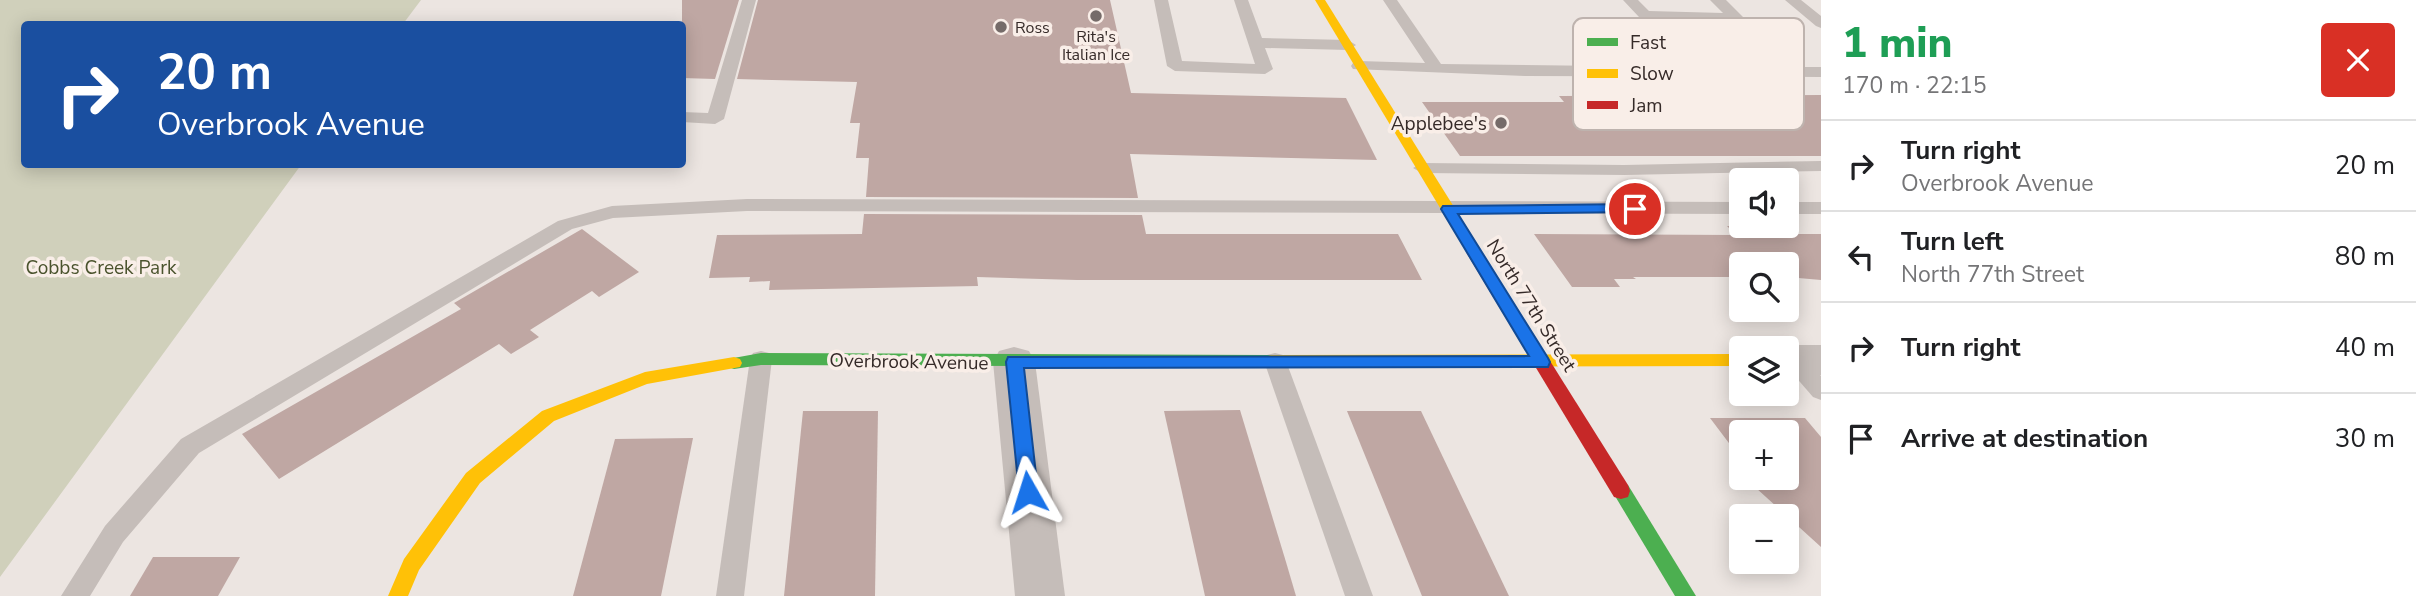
<!DOCTYPE html>
<html lang="en">
<head>
<meta charset="utf-8">
<style>
  body { margin:0; font-family:"Nunito Sans",sans-serif; background:#f6f6f6; color:#202124; height:100vh; display:flex; flex-direction:column; font-size:26px; white-space:nowrap }
  * { box-sizing:border-box; margin:0 }
  p { font-size:23px; color:#757577 }
  .icon { flex:none; width:38px; height:38px; fill:none; stroke:currentColor; stroke-width:2; stroke-linecap:round; stroke-linejoin:round }
  .map { position:relative; flex:1; overflow:hidden }
  .side { display:flex; flex-direction:column; background:#fff; width:595px }
  .side>* { flex:none }
  .banner { position:absolute; left:21px; top:21px; width:665px; height:147px; border-radius:7px; box-shadow:0 4px 18px #0003; background:#1a4fa0; color:#fff; overflow:hidden }
  .buttons { position:absolute; left:1729px; top:168px; display:grid; gap:14px }
  .buttons a { display:grid; place-items:center; width:70px; height:70px; border-radius:7px; background:#fff; box-shadow:0 4px 18px #0003; font-size:35px }
  .pin { position:absolute; display:grid; place-items:center; width:60px; height:60px; color:#fff; margin:-30px; border:4px solid #fff; border-radius:50%; box-shadow:0 2px 7px #0007 }
  .me { position:absolute; width:77px; margin:-38px; rotate:354deg; stroke-linejoin:round; filter:drop-shadow(0 0 5px #0008) }
  .turn { display:flex; align-items:center; gap:24px; height:147px; padding:0 21px; font-size:32px }
  .turn .icon { width:91px; height:91px; stroke-width:2.5 }
  .turn b { display:block; font-size:49px; line-height:60px }
  .round { display:grid; place-items:center; flex:none; width:74px; height:74px; border-radius:7px; background:#f6f6f6 }
  .summary { display:flex; align-items:center; justify-content:space-between; height:119px; padding:0 21px }
  h1 { font-size:42px; font-weight:800; line-height:52px; color:#1e9e55 }
  ul { padding:0; list-style:none }
  li { display:flex; align-items:center; gap:21px; height:91px; padding:0 21px; border-top:2px solid #e0e0e0 }
  li div { flex:1 }
  li b { display:block; font-size:26px }
  li em { font-style:normal }
  main { display:flex; flex:1; min-height:0 }
  .map>svg:first-child { display:block }
</style>
</head>
<body>
<main>
<div class="map">
<svg width="1821" height="596" viewBox="0 0 1821 596">
  <rect width="100%" height="100%" fill="#ece5e1"/>
  <!-- green -->
  <path fill="#d0d0bb" d="M0 0H421L403 24H24V164L301 165 0 577Z"/>
  <!-- building -->
  <g fill="#bfa7a3">
    <path d="M682 0H739L715 79 682 78Z"/>
    <path d="M758 0H1110L1131 93 1346 98 1377 160 1130 154 1138 198 866 197 869 158H856L860 123H850L857 82 737 79Z"/>
    <path d="M1821 95V156H1460L1422 102H1564L1559 96Z"/>
    <path d="M864 214 1142 215 1146 234H1398L1422 280H1077L977 277 978 286 769 290 770 281 749 282 750 277 709 278 717 235 862 234Z"/>
    <path d="M1727 226H1778L1785 234H1821V280L1787 277V264H1741V277H1633L1636 279H1614L1620 287H1572L1534 234 1736 235Z"/>
    <path d="M582 229 639 272 599 297 592 291 530 330 539 337 511 354 499 344 279 479 242 434 461 309 454 303Z"/>
    <path d="M1240 410 1286 562 1296 596H1205L1164 411Z"/>
    <path d="M803 411H878L875 596H784Z"/>
    <path d="M1347 411H1421L1509 596H1422Z"/>
    <path d="M1710 418H1805L1821 437V547L1745 478H1787V432H1741V459Z"/>
    <path d="M693 438 661 596H573L615 439Z"/>
    <path d="M153 557H240L218 596H130Z"/>
  </g>
  <g fill="none" stroke-linecap="round" stroke-linejoin="round">
    <!-- lane -->
    <g fill="#c5bdb9" fill-rule="evenodd">
      <path d="M742 0H756L724 119 715 124 682 122V112L708 113Z"/>
      <path d="M1154 0H1168L1182 61 1255 64 1234 0H1248L1262 38 1348 40 1356 45 1348 50 1265 48 1273 69 1265 74 1175 71 1167 66Z"/>
      <path d="M1383 0H1397L1441 64 1686 67 1623 0H1638L1649 11 1723 13 1710 0H1726L1744 18 1742 21 1658 20 1704 67H1821V77L1525 76 1353 69 1351 66 1353 63 1359 61 1425 63Z"/>
      <path d="M1785 0H1801L1821 16V28L1816 26Z"/>
      <path d="M1821 161V171L1624 175 1422 173 1413 168 1422 163 1624 165Z"/>
      <path d="M747 199 1741 202V214L747 211 613 218 572 229 199 453 123 542 90 596H61L105 526 181 439 558 221 612 206Z"/>
      <rect x="1787" y="202" width="34" height="12"/>
      <path d="M761 351 769 353 772 359 744 596H716L750 359 753 353Z"/>
      <path d="M1794 352 1802 354 1821 376V400L1813 397 1787 367V354Z"/>
      <path d="M1275 353 1283 355 1286 361 1373 596H1345L1264 361 1267 355Z"/>
    </g>
    <!-- street -->
    <g fill="#c5bdb9" fill-rule="evenodd">
      <path d="M1787 345H1821V375H1787V348H1776Z"/>
      <path d="M1014 347 1029 351 1035 362 1065 596H1015L993 362 999 351Z"/>
    </g>
    <!-- fast -->
    <g fill="#4caf50" fill-rule="evenodd">
      <path d="M761 353 1271 355 1277 357 1279 361 1277 365 1271 367 761 365 734 369 728 367 726 363 728 359Z"/>
      <path d="M1621 483 1628 485 1696 596H1675L1612 491 1614 485Z"/>
    </g>
    <!-- slow -->
    <g fill="#ffc107" fill-rule="evenodd">
      <path d="M1315 0H1325L1482 252 1479 256H1469Z"/>
      <path d="M1741 354V366L1271 367 1265 365 1263 361 1265 357 1271 355Z"/>
      <path d="M734 357 740 359 742 363 740 367 647 384 554 421 480 483 419 570 408 596H388L404 559 466 473 542 411 645 372Z"/>
    </g>
    <!-- jam -->
    <path fill="#c62828" fill-rule="evenodd" d="M1474 247 1479 248 1628 485 1630 491 1628 497 1621 499 1614 497 1466 252Z"/>
  </g>
  <!-- route -->
  <path fill="#1a73e8" stroke="#114b97" stroke-width="2" d="M1635 204 1640 205 1642 209 1640 212 1458 214 1548 358 1550 362 1548 367 1024 368 1038 492 1035 497 1028 500 1022 497 1019 492 1006 362 1008 357 1529 356 1441 209 1443 206Z"/>
  <!-- markers -->
  <g fill="#756b69" stroke="#f9eee8" stroke-width="2.5">
    <circle cx="1096" cy="16" r="7"/>
    <circle cx="1001" cy="27" r="7"/>
    <circle cx="1501" cy="123" r="7"/>
  </g>
  <g text-anchor="middle" stroke-width="7" stroke-linejoin="round" paint-order="stroke">
    <!-- far-poi labels -->
    <g font-size="16" fill="#352a28" stroke="#f9eee8" text-anchor="start">
      <text x="1015" y="33">Ross</text>
      <text x="1096" y="42" text-anchor="middle">Rita's<tspan x="1096" dy="18">Italian Ice</tspan></text>
    </g>
    <!-- poi labels -->
    <g font-size="19" fill="#352a28" stroke="#f9eee8" text-anchor="end">
      <text x="1487" y="130">Applebee's</text>
    </g>
    <!-- park labels -->
    <g font-size="19" fill="#4a532d" stroke="#f9eee8">
      <text x="101" y="274">Cobbs Creek Park</text>
    </g>
    <!-- street labels -->
    <g font-size="19" fill="#352a28" stroke="#f9eee8">
      <text transform="translate(1532 305) rotate(58)" y="7">North 77th Street</text>
      <text transform="translate(909 361) rotate(1)" y="7">Overbrook Avenue</text>
    </g>
  </g>
  <!-- legend -->
  <rect x="1573" y="18" width="231" height="112" rx="10" fill="#f9eee8" stroke="#beb3ae" stroke-width="2"/>
  <rect x="1587" y="38" width="31" height="8" fill="#4caf50"/>
  <rect x="1587" y="69" width="31" height="9" fill="#ffc107"/>
  <rect x="1587" y="101" width="31" height="8" fill="#c62828"/>
  <g font-size="19" fill="#352a28">
    <text x="1630" y="49">Fast</text>
    <text x="1630" y="80">Slow</text>
    <text x="1630" y="112">Jam</text>
  </g>
</svg>
<div class="buttons">
<a><svg class="icon" aria-label="sound" viewBox="0 0 24 24"><path d="M4 9h4l5-4v14l-5-4H4zM17 9q2 3 0 6"/></svg></a>
<a><svg class="icon" aria-label="search" viewBox="0 0 24 24"><circle cx="10" cy="10" r="6"/><path d="M15 15l6 6"/></svg></a>
<a><svg class="icon" aria-label="layers" viewBox="0 0 24 24"><path d="M12 4l9 5-9 5-9-5zM3 14l9 5 9-5"/></svg></a>
<a>+</a>
<a>−</a>
</div>
<div class="pin" style="left:1635px;top:209px;background:#d93025"><svg class="icon" aria-label="arrive" viewBox="0 0 24 24"><path d="M6 21V4h12l-3 4 3 4H6"/></svg></div>
<svg class="me" style="left:1028px;top:492px" viewBox="-20 -20 40 40"><path d="M0-17L14 15 0 8-14 15z" fill="#1a73e8" stroke="#fff" stroke-width="4"/></svg>
<div class="banner">
<div class="turn"><svg class="icon" aria-label="right" viewBox="0 0 24 24"><path d="M7 20v-9h11M14 6l5 5-5 5"/></svg><div><b>20 m</b>Overbrook Avenue</div></div>
</div>
</div>
<section class="side">
<div class="summary"><div><h1>1 min</h1><p>170 m · 22:15</p></div><a class="round" style="background:#d93025;color:#fff"><svg class="icon" aria-label="close" viewBox="0 0 24 24"><path d="M6 6l12 12M18 6L6 18"/></svg></a></div>
<ul>
<li><svg class="icon" aria-label="right" viewBox="0 0 24 24"><path d="M7 20v-9h11M14 6l5 5-5 5"/></svg><div><b>Turn right</b><p>Overbrook Avenue</p></div><em>20 m</em></li>
<li><svg class="icon" aria-label="left" viewBox="0 0 24 24"><path d="M17 20v-9H6M10 6l-5 5 5 5"/></svg><div><b>Turn left</b><p>North 77th Street</p></div><em>80 m</em></li>
<li><svg class="icon" aria-label="right" viewBox="0 0 24 24"><path d="M7 20v-9h11M14 6l5 5-5 5"/></svg><div><b>Turn right</b></div><em>40 m</em></li>
<li><svg class="icon" aria-label="arrive" viewBox="0 0 24 24"><path d="M6 21V4h12l-3 4 3 4H6"/></svg><div><b>Arrive at destination</b></div><em>30 m</em></li>
</ul>
</section>
</main>
</body>
</html>
